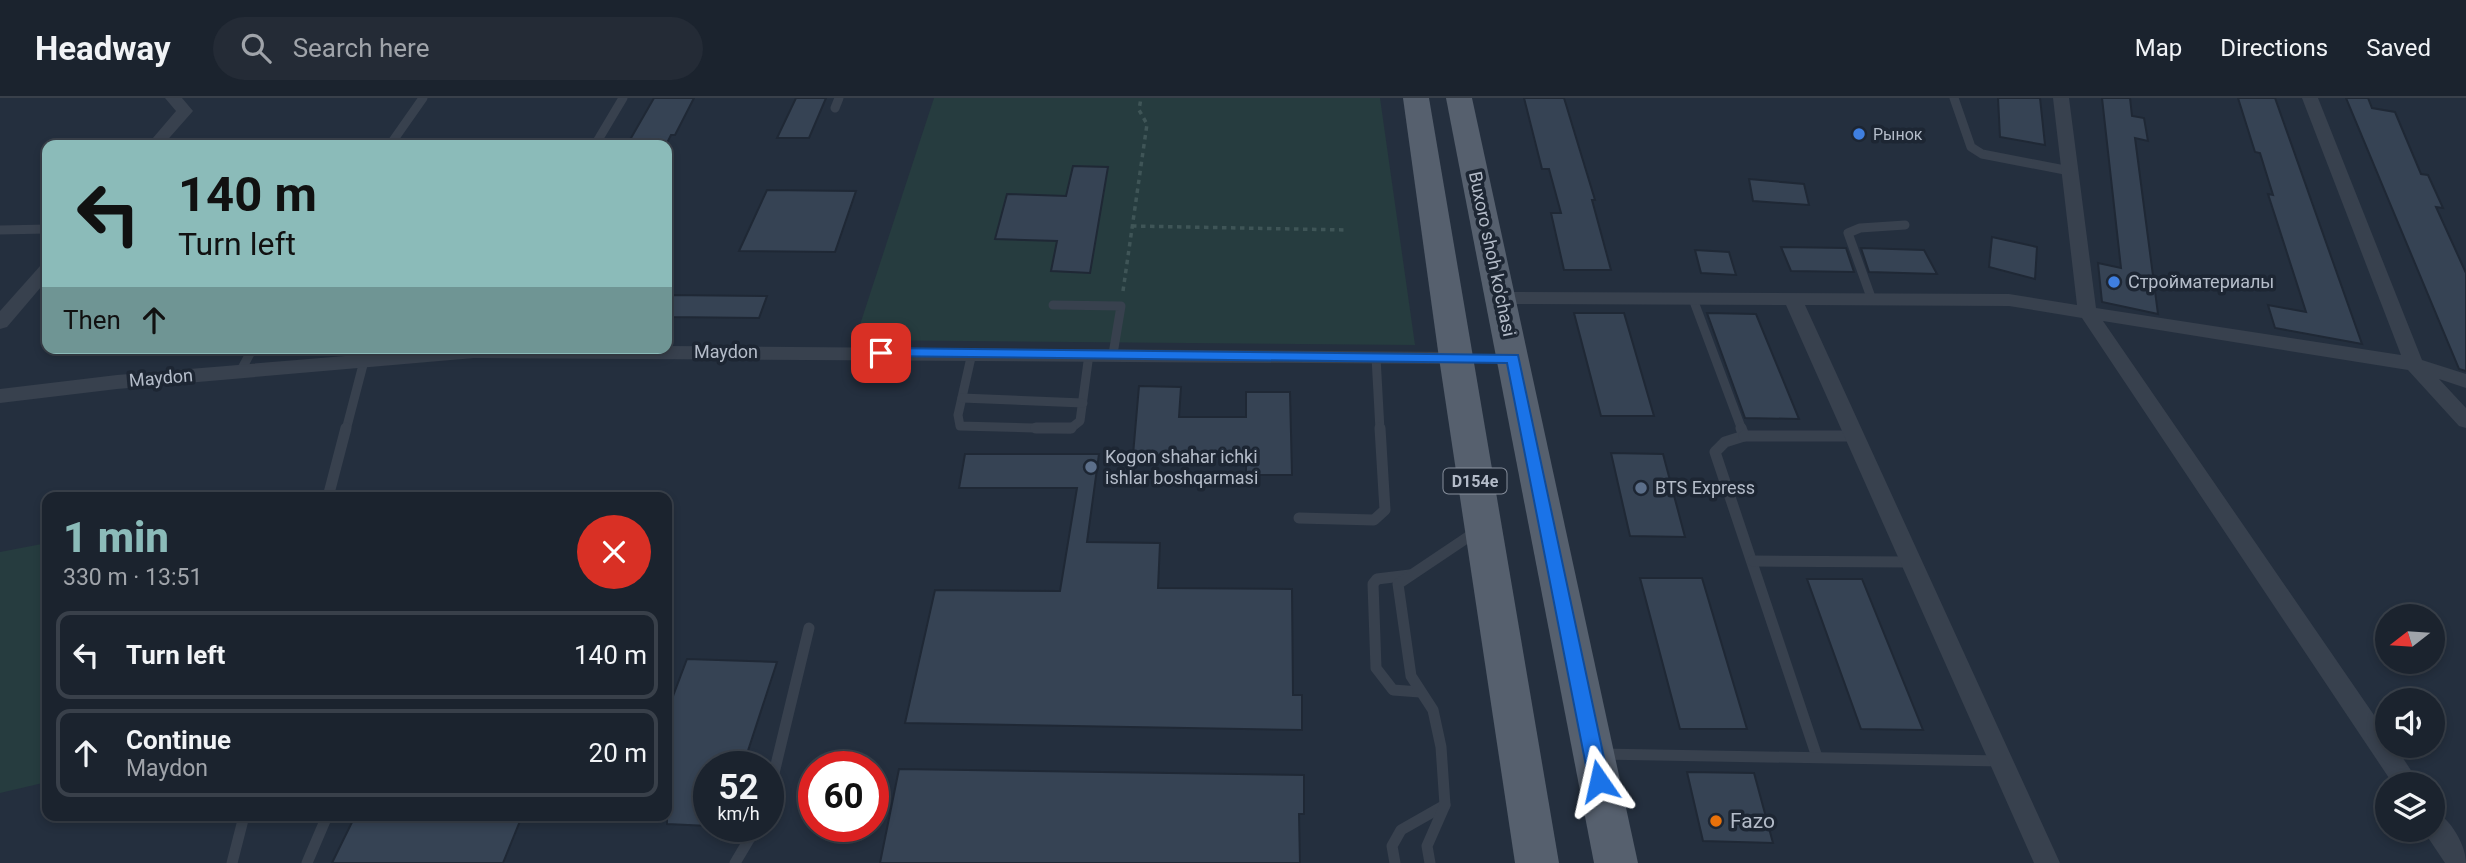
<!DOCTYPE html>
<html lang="en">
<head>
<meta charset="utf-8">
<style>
  body { margin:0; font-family:Roboto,sans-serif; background:#242b36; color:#f1f3f6; height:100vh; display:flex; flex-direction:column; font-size:26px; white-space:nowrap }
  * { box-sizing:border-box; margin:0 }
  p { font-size:23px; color:#a0a4aa }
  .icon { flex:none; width:38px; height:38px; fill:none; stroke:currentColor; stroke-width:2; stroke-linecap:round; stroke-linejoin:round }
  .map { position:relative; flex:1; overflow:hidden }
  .sheet { position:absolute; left:42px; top:394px; width:630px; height:329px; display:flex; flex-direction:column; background:#1b232e; border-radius:14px; box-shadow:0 4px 10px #0003,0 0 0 2px #39404a }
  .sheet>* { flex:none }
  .hud { position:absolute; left:42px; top:42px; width:630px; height:214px; border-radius:14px; box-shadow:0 4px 10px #0003,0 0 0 2px #39404a; background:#8bbbb9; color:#111; overflow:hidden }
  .needle { width:46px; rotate:253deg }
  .fabs { position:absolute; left:2375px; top:506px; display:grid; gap:14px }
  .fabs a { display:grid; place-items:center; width:70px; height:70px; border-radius:50%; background:#1b232e; box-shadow:0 4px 10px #0003,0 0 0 2px #39404a; font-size:35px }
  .speed { position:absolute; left:693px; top:653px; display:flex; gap:14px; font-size:35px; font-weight:700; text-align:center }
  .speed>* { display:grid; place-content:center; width:91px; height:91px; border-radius:50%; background:#1b232e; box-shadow:0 4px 10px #0003,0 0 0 2px #39404a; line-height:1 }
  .speed small { font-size:18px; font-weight:400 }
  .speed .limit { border:10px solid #d22; background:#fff; color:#111 }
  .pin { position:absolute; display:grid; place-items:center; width:60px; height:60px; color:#fff; margin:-30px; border-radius:14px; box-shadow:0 4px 10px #0006 }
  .me { position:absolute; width:77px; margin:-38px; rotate:349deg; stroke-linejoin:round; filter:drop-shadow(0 0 5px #0008) }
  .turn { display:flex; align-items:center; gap:24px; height:147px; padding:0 21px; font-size:32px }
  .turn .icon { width:91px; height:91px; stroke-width:2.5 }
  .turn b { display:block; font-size:49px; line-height:60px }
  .then { display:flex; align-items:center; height:66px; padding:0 21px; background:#0003; gap:14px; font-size:26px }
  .round { display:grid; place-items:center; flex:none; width:74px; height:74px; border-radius:37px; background:#242b36 }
  .head { display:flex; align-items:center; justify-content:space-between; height:119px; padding:0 21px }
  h1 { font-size:42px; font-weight:800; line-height:52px; color:#8bbbb9 }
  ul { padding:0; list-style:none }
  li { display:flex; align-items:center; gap:21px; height:88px; margin:0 14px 10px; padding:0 7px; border:4px solid #39404a; border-radius:14px }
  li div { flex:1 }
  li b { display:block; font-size:26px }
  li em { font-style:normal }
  header { display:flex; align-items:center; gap:42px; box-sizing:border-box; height:98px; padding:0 35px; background:#1b232e; border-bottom:2px solid #39404a }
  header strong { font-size:33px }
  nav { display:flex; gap:38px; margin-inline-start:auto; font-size:24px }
  .search { width:490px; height:63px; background:#242b36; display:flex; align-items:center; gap:18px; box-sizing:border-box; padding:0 24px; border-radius:38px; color:#a0a4aa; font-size:26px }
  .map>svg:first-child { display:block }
</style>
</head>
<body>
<header>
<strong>Headway</strong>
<div class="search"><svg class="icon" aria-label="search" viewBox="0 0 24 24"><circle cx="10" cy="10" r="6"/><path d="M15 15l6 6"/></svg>Search here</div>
<nav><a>Map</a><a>Directions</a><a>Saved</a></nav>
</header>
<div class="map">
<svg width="2466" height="765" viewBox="0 0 2466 765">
  <rect width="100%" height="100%" fill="#242f3e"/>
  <!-- green -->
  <g fill="#263c3f">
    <path d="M934 0H1380L1415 247 855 242Z"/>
    <path d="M47 445V684L0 695V454Z"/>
  </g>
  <!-- building -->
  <g fill="#364354" stroke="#1f2835" stroke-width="2">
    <path d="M654 0H694L675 37H671L666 47H627Z"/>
    <path d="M796 0H826L809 40H777Z"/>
    <path d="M1524 0H1564L1595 102H1592L1611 172H1564L1551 115H1561L1549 71H1542Z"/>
    <path d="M1998 0H2040L2045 47 2000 39Z"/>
    <path d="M2102 0H2130L2132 18 2144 20 2148 43 2135 40 2158 216 2102 204 2098 165 2121 170Z"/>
    <path d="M2238 0H2275L2362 246 2275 230 2268 207 2306 214 2268 96 2273 97 2260 55 2255 54Z"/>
    <path d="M2346 0H2368L2372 10 2395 14 2421 76 2428 77 2443 110 2436 109 2466 175V273L2459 271Z"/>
    <path d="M1073 68 1108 69 1090 175 1051 173 1057 143 995 141 1007 96 1066 98Z"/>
    <path d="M1749 81 1804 86 1809 107 1753 103Z"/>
    <path d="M767 92 856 93 835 154 739 153Z"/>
    <path d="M1992 139 2037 149 2035 181 1989 169Z"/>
    <path d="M1781 149 1846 150 1854 174 1791 173Z"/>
    <path d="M1861 150 1924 152 1937 176 1869 174Z"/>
    <path d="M1695 152 1729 154 1736 177 1701 175Z"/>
    <path d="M667 197 767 198 759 220 667 219Z"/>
    <path d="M1574 215H1624L1654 318H1601Z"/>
    <path d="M1707 215 1756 216 1799 321 1745 320Z"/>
    <path d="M1139 288 1181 289 1179 319H1246V294H1290L1292 377H1246V358L1133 357Z"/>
    <path d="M1611 355 1663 356 1685 439 1630 438Z"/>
    <path d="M965 356H1099L1087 444 1160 445 1158 490 1292 491 1293 597H1302V632L905 625 935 492 1060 493 1077 390H959Z"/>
    <path d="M1640 480H1702L1747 631H1680Z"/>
    <path d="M1807 481H1862L1923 632 1861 631Z"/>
    <path d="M687 561 777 564 743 668H709V728L667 726V614Z"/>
    <path d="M899 671 1304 677V716H1299L1300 765H880Z"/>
    <path d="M1687 674 1754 675 1773 745 1703 743Z"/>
    <path d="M355 718H522L503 765H332Z"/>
  </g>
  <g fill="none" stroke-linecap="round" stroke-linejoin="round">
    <!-- path -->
    <g stroke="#3f5557" stroke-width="3.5" stroke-dasharray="4.5 4.5" stroke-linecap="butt">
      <path d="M1132 128 1347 132"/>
      <path d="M1123 193 1147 26 1139 12 1141 0"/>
    </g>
    <!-- lane-far1 -->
    <g stroke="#38414e" stroke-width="9">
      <path d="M1954 0 1971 49 1982 56 2070 73"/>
      <path d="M835 10 839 0"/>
      <path d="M390 47 423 0"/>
      <path d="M595 47 623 0"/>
      <path d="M0 132 47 131"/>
      <path d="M1693 201 1742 332"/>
      <path d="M1872 202 1848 135 1860 130 1905 127"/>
      <path d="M1053 207 1121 208 1113 256"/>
      <path d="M972 255 958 317 960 328 1070 331 1080 323 1089 256"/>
      <path d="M1376 259 1380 332"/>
      <path d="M240 274 253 250"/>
      <path d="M962 300 1083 305"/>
      <path d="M346 332 364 263"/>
    </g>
    <!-- lane -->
    <g stroke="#38414e" stroke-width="11">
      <path d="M1036 330H1071"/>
      <path d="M1741 330 1744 338 1725 344 1715 354 1817 659"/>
      <path d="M1744 338H1854"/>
      <path d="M328 399 346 330"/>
      <path d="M1299 420 1374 422 1385 412 1380 330"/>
      <path d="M1753 463 1911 464"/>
      <path d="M1410 477 1377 481 1373 486 1376 570 1393 592 1420 594"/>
      <path d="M1601 656 2001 663"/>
      <path d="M768 700 809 530"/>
      <path d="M232 765 244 718"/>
      <path d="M307 765 327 718"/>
      <path d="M735 765 757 728"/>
      <path d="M1395 765 1392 748 1401 732 1445 707"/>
      <path d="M1430 765 1427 748 1445 707 1441 649 1433 612 1411 578 1398 486 1477 433"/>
    </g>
    <!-- street -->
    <g fill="#38414e" fill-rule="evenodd">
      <path d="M165 0H182L193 13 163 47H147L176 13Z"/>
      <path d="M2053 0H2069L2096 210 2401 257 2302 0H2318L2422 262 2466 276V290L2439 281 2466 310V330L2459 328 2408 272 2103 223 2387 636V648H2395L2420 686H2393L2082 220 2009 208 1805 207 2060 765H2034L1786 207 1502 206 1493 200 1502 194 2009 196 2077 207Z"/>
      <path d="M47 165V182L7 229 0 231V213L41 167Z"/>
      <path d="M667 248 1455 254 1462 255 1465 260 1462 265 1455 266 474 260 117 291 0 305V291L117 277 442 250Z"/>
      <path d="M2432 712C2450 719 2466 747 2466 765H2445L2423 732H2432Z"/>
    </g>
    <!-- primary -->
    <g fill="#56606e" fill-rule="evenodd">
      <path d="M1403 0H1429L1559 765H1515L1439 260Z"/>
      <path d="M1446 0H1472L1638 765H1594Z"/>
    </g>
  </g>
  <!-- route -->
  <path fill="#1a73e8" stroke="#114b97" stroke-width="2" d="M881 250 1518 257 1609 683 1606 689 1599 691 1592 689 1589 683 1507 265 876 258 874 255 876 252Z"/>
  <!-- markers -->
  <g fill="#3f7fe0" stroke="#1d2633" stroke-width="2.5">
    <circle cx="1859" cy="36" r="7"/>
    <circle cx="2114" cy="184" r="7"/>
  </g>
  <g fill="#5c6f8a" stroke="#1d2633" stroke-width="2.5">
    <circle cx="1091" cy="369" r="7"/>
    <circle cx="1641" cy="390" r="7"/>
  </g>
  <circle fill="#e8710a" stroke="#1d2633" stroke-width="2.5" cx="1716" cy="723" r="7"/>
  <g text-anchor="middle" stroke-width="7" stroke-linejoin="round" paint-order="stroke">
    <!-- far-poi labels -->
    <g font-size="16" fill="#b4bcc9" stroke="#1d2633" text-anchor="start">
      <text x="1873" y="42">Рынок</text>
    </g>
    <!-- shield labels -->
    <rect fill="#1d2633" stroke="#878f9c" stroke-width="2" x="1443.5" y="370.5" width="63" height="25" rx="5"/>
    <g font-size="16" font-weight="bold" fill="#b4bcc9">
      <text x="1475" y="389">D154e</text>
    </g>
    <!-- street labels -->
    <g font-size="18" fill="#b4bcc9" stroke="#1d2633">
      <text transform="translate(1492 156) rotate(78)" y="6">Buxoro shoh ko'chasi</text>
      <text x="726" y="260">Maydon</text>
      <text transform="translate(161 280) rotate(-5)" y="6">Maydon</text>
    </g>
    <!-- poi labels -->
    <g font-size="18" fill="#b4bcc9" stroke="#1d2633" text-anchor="start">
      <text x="2128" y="190">Стройматериалы</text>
      <text x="1105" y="365">Kogon shahar ichki<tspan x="1105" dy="21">ishlar boshqarmasi</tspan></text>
      <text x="1655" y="396">BTS Express</text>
    </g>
    <!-- near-poi labels -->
    <g font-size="21" fill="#b4bcc9" stroke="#1d2633" text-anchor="start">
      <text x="1730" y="730">Fazo</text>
    </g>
  </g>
</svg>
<div class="fabs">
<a><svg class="needle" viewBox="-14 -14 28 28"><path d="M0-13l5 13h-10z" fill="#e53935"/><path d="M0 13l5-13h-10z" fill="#a0a4aa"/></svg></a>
<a><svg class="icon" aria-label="sound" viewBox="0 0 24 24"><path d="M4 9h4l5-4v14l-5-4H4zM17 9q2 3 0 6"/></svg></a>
<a><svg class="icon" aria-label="layers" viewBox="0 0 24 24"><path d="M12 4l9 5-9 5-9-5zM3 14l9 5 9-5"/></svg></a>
</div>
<div class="speed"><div>52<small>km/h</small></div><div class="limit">60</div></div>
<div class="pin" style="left:881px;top:255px;background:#d93025"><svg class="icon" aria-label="arrive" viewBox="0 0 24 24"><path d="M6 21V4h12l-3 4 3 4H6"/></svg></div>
<svg class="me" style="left:1599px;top:683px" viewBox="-20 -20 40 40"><path d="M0-17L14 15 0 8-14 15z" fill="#1a73e8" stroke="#fff" stroke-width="4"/></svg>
<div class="hud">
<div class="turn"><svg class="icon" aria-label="left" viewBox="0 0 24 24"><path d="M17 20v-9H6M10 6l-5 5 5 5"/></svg><div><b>140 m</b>Turn left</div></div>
<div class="then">Then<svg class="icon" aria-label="ahead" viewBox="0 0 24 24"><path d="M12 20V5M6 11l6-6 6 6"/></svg></div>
</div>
<section class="sheet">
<div class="head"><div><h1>1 min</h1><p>330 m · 13:51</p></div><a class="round" style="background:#d93025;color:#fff"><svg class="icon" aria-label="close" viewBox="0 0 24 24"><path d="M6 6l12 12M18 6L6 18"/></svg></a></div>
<ul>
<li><svg class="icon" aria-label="left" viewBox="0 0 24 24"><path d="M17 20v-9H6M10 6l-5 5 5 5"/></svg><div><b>Turn left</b></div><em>140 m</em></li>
<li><svg class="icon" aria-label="ahead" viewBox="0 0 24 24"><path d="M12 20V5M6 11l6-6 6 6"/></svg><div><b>Continue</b><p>Maydon</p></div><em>20 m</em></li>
</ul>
</section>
</div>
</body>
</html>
